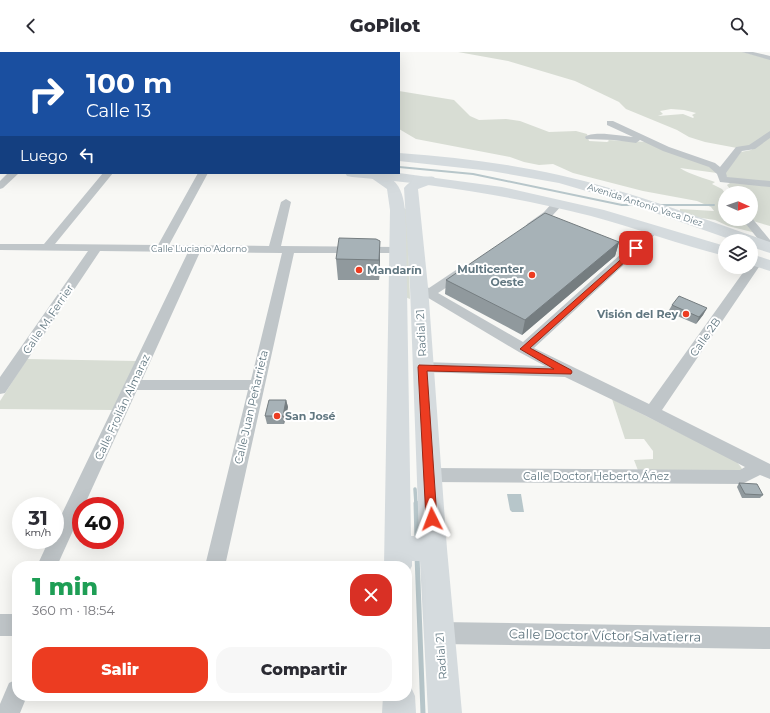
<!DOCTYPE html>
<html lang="es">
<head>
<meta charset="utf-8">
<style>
  body { margin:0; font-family:Montserrat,sans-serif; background:#f7f7f7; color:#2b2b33; height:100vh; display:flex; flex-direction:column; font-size:15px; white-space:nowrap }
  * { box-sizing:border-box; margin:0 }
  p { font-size:13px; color:#7c7c81 }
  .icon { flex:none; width:22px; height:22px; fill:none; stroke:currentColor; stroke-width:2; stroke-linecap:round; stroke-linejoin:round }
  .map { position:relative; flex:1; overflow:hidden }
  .details { position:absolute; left:12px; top:509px; width:400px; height:140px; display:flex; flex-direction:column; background:#fff; border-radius:16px; box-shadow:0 4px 16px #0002 }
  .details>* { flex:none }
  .top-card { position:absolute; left:0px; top:0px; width:400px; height:122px; box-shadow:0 4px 16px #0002; background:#1a4fa0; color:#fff; overflow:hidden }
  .needle { width:26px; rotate:92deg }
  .tools { position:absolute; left:718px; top:134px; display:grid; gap:8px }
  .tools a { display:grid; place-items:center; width:40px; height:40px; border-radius:50%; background:#fff; box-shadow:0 4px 16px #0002; font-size:20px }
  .speed { position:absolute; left:12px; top:445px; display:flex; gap:8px; font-size:20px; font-weight:700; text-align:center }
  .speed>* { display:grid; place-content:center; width:52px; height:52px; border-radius:50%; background:#fff; box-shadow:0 4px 16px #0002; line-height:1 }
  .speed small { font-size:10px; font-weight:400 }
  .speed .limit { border:6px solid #d22; background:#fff; color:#111 }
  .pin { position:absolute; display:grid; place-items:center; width:34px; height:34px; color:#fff; margin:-17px; border-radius:8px; box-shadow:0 2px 6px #0006 }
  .me { position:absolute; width:44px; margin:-22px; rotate:357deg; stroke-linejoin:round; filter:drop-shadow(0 0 3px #0008) }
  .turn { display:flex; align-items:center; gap:14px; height:84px; padding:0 20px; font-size:18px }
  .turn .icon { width:52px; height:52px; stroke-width:2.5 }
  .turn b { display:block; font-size:28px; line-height:34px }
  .then { display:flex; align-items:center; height:38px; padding:0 20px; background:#0003; gap:8px; font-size:15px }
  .round { display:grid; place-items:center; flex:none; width:42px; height:42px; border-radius:16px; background:#f7f7f7 }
  .overview { display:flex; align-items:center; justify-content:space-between; height:68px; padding:0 20px }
  h1 { font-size:24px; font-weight:800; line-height:30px; color:#1e9e55 }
  .cta { display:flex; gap:8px; margin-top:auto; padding:8px 20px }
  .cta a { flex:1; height:46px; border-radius:16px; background:#ec3c21; color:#fff; font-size:16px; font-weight:800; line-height:46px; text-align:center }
  .cta a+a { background:#f7f7f7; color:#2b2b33 }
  header { display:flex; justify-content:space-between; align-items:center; height:52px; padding:0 20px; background:#fff; font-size:18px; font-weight:800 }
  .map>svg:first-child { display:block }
</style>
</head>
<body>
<header><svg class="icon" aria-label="back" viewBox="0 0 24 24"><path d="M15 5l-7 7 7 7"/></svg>GoPilot<svg class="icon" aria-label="search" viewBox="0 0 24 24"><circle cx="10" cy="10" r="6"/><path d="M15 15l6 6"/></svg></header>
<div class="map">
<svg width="770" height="661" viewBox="0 0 770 661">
  <rect width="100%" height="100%" fill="#f8f8f5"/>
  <!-- green -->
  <g fill="#d8ddd4" fill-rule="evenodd">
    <path d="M13 0H195L11 1Z"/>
    <path d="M458 0H743L770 7V80L751 94 737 96 705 90 689 85 677 78 626 57 619 50 575 29 508 9ZM671 57 684 58 696 61 692 63 694 65 693 66 683 62 658 64 663 62 660 59Z"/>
    <path d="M399 39 454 48 470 64 479 68 506 67 520 69 549 80 576 79 587 82 589 89 607 90 609 89 608 88 648 90 713 116 717 121 680 116C689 122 704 126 715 130L712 132 722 137 725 141V167H741L756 181 728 174 715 168 695 165 680 160V157L714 159 711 155 697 149 643 139 573 121 553 112 539 113 524 110 510 105 416 87 399 77Z"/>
    <path d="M770 84V130L728 126 724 122 741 100 751 98Z"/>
    <path d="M730 131 770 133V174L753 169 751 166V141H733L727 133Z"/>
    <path d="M404 156 407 158 410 247 405 245Z"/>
    <path d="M27 307 136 309 113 358 0 357V349Z"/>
    <path d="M612 347 736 409 741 415 743 419 639 421 634 408 653 407V399L644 387H625Z"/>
  </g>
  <!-- water -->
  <path fill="#b7c6ca" d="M507 442H521L524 460H512L510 458Z"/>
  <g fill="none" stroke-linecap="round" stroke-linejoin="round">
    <!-- stream-far2 -->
    <g stroke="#b7c6ca" stroke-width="2">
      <path d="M399 115 473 122 622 153H636"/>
      <path d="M659 153H714"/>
    </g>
    <!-- stream-far1 -->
    <path stroke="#b7c6ca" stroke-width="3.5" d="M415 437 416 452"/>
    <!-- stream -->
    <g stroke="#b7c6ca" stroke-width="5">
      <path d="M416 451 417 488"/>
      <path d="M417 504 423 661"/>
    </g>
    <!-- street -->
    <g fill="#c0c6c9" fill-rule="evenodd">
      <path d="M742 0H753L770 4V8Z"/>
      <path d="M607 69H613L669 95 715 111 720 115 736 95 749 93 770 79V86L755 97 742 99 726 121 727 125 770 129V135L720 130 717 122 709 115 663 99 640 88 636 91 614 88 586 87 585 85C592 78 623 84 633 85L607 73Z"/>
      <path d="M8 121H19L3 136 0 137V129Z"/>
      <path d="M103 121H113L55 192 158 193 198 121H208L169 193 269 194 281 150 286 147 291 150 281 194 398 195 402 196 404 198 402 200 398 201H294L225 514H205L248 338H137L84 454H81V461L57 514H37L49 488H55V476L188 200 100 199 5 341 0 342V325L88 199 0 198V192H44ZM200 200 282 201 251 328H142Z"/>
      <path d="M558 148 563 151C557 160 539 179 527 176L526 174 527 172 544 160 554 149Z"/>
      <path d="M751 165 770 188V198L766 197 742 167H751Z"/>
      <path d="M655 174 660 177 640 198 534 296 649 352 747 215H751V209L753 206H761L763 209 662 358 770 412V427L760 423 742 432 429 430 423 428 420 423 423 418 429 416 740 418 745 415 646 364 565 325 423 320 418 319 416 315 418 311 423 310 545 314 519 300 415 238 413 235 415 232 419 231 429 236 459 216H467L469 219 467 222 438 241 523 290 651 175Z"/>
      <rect x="0" y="562" width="17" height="22"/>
      <path d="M440 570 770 575V597L440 592 432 589 429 581 432 573Z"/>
      <path d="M17 627V644H27L20 661H0V652L9 631Z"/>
    </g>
    <!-- secondary -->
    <g fill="#d5dbde" fill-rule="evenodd">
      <path d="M369 121C404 121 405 148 406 176L411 484H419L410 235 404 136C410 128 424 123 434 125L436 128 434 131 418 137 428 235 447 497 462 661H428L420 509H412V514L407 523V514H384L390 158 387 137 367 123Z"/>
      <path d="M407 631 410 633 415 644 416 661H382L383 644H407Z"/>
    </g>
    <!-- highway -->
    <g fill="#d5dbde" fill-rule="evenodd">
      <rect x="0" y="85" width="1" height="8"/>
      <path d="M399 101C453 105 506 111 559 123 631 139 700 166 770 190V201L751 195V189H735L624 150 559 131 491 119 399 109Z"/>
      <rect x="0" y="103" width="1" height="8"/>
      <path d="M345 121H399L502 135 604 158 725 194V204C680 193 636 176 591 164 513 144 433 132 352 125L347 124Z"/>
      <path d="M751 202 770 208V219L751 213Z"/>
    </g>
  </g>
  <!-- wall -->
  <g fill="#90999d">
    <path d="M380 189V209L379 228H338L336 207Z"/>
    <path d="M619 190 615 204 522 283 445 242 446 228Z"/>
    <path d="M672 253 707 256 703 263 696 272 668 260Z"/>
    <path d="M286 348 288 355 284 372H267L265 364Z"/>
    <path d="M739 431 763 443 760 446H742L737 435Z"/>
  </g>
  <!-- shaded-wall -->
  <g fill="#757d80">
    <path d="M380 189V209L379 228V208Z"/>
    <path d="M619 190 615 204 522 283 525 268Z"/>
    <path d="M707 256 703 263 696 272 699 265Z"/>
    <path d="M286 348 288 355 284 372 283 364Z"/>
  </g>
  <!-- building -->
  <g fill="#a7b2b7" stroke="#757d80">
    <path d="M545 161 619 190 525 268 446 228Z"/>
    <path d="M339 186 376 187 380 189 379 208 336 207Z"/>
    <path d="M679 244 707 256 699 265 672 253Z"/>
    <path d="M269 348H286L283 364H265Z"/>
    <path d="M739 431 757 432 763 443 745 442Z"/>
  </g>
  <!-- route -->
  <path fill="#ec3c21" stroke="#992715" d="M636 194 639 196 638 198 530 296 571 318 572 320 571 322 427 319 437 467 435 471 432 472 428 471 426 467 418 315 419 313 554 317 520 297Z"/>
  <!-- markers -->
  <g fill="#ec3c21" stroke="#fff" stroke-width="1.5">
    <circle cx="359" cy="218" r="4"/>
    <circle cx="532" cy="223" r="4"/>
    <circle cx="686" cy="262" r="4"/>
    <circle cx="277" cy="364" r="4"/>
  </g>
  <g text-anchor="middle" stroke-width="4" stroke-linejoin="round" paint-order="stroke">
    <!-- far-street labels -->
    <g font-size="9" fill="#617781" stroke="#fff">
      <text transform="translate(645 153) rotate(18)" y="3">Avenida Antonio Vaca Diez</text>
      <text x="199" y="200">Calle Luciano Adorno</text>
    </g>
    <!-- poi labels -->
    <g font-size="11" font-weight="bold" fill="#617781" stroke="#fff" text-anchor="end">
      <text x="524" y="221">Multicenter<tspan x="524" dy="13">Oeste</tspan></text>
      <text x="367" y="222" text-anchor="start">Mandarín</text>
      <text x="678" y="266">Visión del Rey</text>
      <text x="285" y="368" text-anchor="start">San José</text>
    </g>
    <!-- street labels -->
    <g font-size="11" fill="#617781" stroke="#fff">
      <text transform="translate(48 267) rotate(-56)" y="4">Calle M. Ferrier</text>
      <text transform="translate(421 281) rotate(-93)" y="4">Radial 21</text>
      <text transform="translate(705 285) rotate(-55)" y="4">Calle 2B</text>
      <text transform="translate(122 355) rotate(-65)" y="4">Calle Froilán Almaraz</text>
      <text transform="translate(251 355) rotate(-77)" y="4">Calle Juan Peñarrieta</text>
      <text x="596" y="428">Calle Doctor Heberto Áñez</text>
      <text transform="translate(441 604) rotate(-94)" y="4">Radial 21</text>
    </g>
    <!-- near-street labels -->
    <g font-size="13" fill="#617781" stroke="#fff">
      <text transform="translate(605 583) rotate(1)" y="5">Calle Doctor Víctor Salvatierra</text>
    </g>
  </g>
</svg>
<div class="tools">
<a><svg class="needle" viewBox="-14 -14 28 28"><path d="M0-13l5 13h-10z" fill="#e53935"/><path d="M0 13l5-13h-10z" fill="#7c7c81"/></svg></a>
<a><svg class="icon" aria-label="layers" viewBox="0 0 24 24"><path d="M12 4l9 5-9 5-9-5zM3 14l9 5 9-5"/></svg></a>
</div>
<div class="speed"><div>31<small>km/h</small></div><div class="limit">40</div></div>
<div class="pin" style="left:636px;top:196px;background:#d93025"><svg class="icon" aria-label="arrive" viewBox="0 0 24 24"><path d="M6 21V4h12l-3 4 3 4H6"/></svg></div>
<svg class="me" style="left:432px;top:467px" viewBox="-20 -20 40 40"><path d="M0-17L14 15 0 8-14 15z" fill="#ec3c21" stroke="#fff" stroke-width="4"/></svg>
<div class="top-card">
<div class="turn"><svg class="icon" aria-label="right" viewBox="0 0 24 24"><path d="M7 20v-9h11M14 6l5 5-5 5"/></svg><div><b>100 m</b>Calle 13</div></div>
<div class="then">Luego<svg class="icon" aria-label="left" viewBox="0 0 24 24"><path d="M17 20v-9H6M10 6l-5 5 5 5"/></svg></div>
</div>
<section class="details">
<div class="overview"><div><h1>1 min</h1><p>360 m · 18:54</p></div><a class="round" style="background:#d93025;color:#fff"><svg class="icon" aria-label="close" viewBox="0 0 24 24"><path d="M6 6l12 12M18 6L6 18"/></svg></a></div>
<div class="cta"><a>Salir</a><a>Compartir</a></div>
</section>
</div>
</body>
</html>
